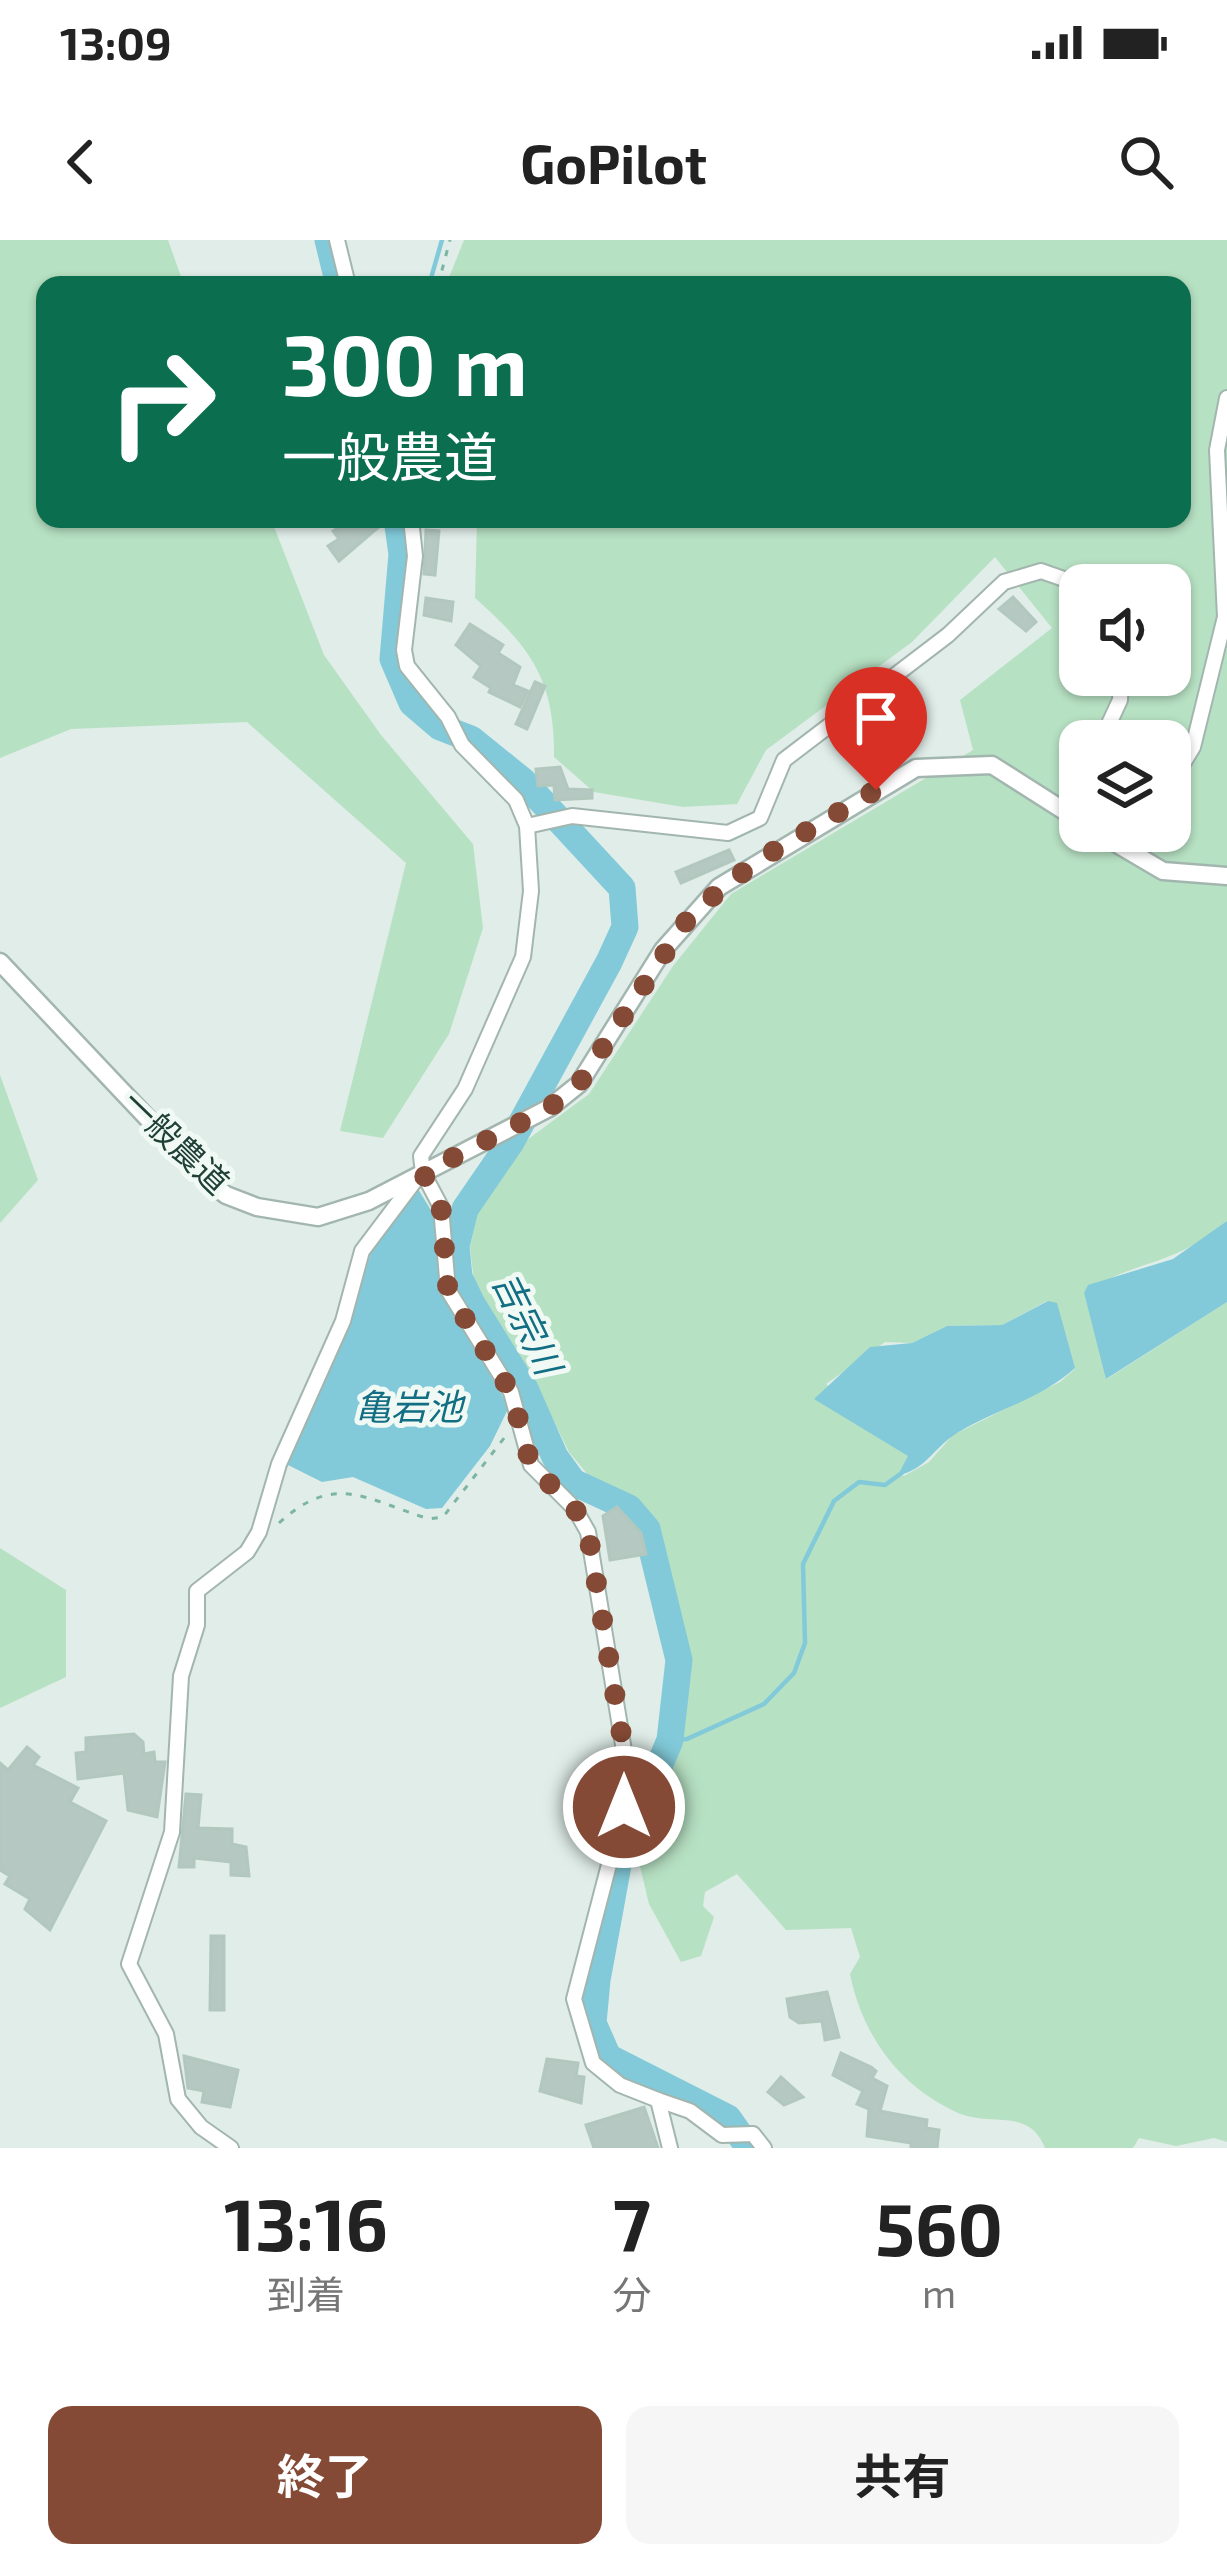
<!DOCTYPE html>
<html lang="ja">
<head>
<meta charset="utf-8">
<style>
  body { margin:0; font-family:"Exo 2","Noto Sans JP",sans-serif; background:#f6f6f6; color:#222; height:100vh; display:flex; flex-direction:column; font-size:45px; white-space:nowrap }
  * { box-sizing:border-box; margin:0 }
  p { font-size:39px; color:#767676 }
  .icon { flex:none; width:66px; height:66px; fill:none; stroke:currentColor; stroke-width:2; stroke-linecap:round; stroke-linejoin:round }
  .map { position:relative; height:1908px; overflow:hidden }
  .details { display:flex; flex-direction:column; background:#fff; flex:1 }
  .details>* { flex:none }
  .top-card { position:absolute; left:36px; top:36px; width:1155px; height:252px; border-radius:24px; box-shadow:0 3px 9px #0004; background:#0b6e4f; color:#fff; overflow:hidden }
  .buttons { position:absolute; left:1059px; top:324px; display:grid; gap:24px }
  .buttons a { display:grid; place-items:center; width:132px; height:132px; border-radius:24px; background:#fff; box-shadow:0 3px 9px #0004; font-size:60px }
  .pin { position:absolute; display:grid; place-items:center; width:102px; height:102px; color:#fff; margin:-123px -51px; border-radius:50% 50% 50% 0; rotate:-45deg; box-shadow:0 0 12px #0007 }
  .pin .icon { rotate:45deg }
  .me { position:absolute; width:132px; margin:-66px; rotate:0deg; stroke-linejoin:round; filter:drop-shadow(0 0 9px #0008) }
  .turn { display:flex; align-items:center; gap:42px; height:252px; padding:0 48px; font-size:54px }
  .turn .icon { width:156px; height:156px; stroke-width:2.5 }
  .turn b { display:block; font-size:84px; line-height:102px }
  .eta { display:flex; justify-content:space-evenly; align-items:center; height:204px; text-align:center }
  .eta b { font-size:72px; font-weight:700; line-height:84px }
  .cta { display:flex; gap:24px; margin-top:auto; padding:24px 48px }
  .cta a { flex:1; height:138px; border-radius:24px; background:#854a35; color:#fff; font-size:48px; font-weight:700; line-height:138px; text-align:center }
  .cta a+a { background:#f6f6f6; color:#222 }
  .status { display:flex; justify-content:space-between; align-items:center; height:84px; padding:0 60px; background:#fff; direction:ltr }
  .status svg { height:33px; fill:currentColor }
  header { display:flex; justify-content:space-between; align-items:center; height:156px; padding:0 48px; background:#fff; font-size:54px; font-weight:700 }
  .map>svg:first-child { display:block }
</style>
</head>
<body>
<div class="status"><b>13:09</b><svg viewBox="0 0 49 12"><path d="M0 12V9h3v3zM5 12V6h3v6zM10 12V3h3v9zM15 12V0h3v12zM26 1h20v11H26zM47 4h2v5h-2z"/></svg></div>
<header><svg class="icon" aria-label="back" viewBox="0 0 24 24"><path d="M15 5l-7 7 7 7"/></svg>GoPilot<svg class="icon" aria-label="search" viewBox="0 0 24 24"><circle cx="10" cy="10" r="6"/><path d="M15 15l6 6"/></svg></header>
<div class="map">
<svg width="1227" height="1908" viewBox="0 0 1227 1908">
  <rect width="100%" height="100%" fill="#e0ede8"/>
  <!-- green -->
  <g fill="#b7e1c3" fill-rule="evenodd">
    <path d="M0 0H168L184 45H45V279H271L324 415 381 495 473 604 483 688 449 794 383 898 340 891 406 623 247 482 71 489 0 518Z"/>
    <path d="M464 0H1227V981C1175 1027 1135 1019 1084 1053L1107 1139 1227 1062V1902L1214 1898 1176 1906 1139 1898 1133 1908H1045C1029 1866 990 1888 956 1872 898 1845 862 1794 850 1734L860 1717 851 1688 786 1690 737 1634 705 1652 703 1666 714 1677 701 1716 681 1722 649 1664 637 1614 682 1486 691 1434 654 1277 634 1257 589 1236 569 1212 534 1141 474 1042 470 1007 477 974 527 900 589 854 673 726 731 654 973 510 960 460 1052 388 995 317 912 402 766 510 737 564 683 567 594 552 554 517C555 441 531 407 475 358L477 279H1182V45H446ZM1080 345H1170V435H1080ZM1080 501H1170V591H1080ZM1047 1061 1075 1129 1060 1142 953 1195 929 1222 904 1236 899 1234 909 1216 826 1144 885 1102 912 1103 947 1086 1002 1085Z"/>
    <path d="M0 835 38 940 0 983Z"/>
    <path d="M0 1308 66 1350V1437L0 1468Z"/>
  </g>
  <!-- water -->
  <g fill="#82cad9">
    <path d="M418 949 434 975 439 1047 509 1167 490 1206 442 1268 426 1269 353 1237 322 1242 286 1224 341 1100 371 1013Z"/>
    <path d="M1227 981V1062L1106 1139 1084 1053 1088 1045 1173 1019Z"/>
    <path d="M1048 1061 1057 1063 1075 1128C1041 1159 995 1170 957 1193 933 1208 926 1230 898 1235L908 1216 814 1159 870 1107 912 1103 947 1086 1002 1085Z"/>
  </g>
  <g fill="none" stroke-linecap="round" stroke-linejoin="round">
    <!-- stream -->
    <g stroke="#82cad9" stroke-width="4.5">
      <path d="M429 45 442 0"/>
      <path d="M670 1500 687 1499 764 1464 794 1433 805 1403 803 1324 834 1261 859 1242 885 1245 903 1232"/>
    </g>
    <!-- river -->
    <g stroke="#82cad9" stroke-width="27">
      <path d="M328 0 339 45"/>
      <path d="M397 279 402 314 393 419 412 463 440 487 471 499 523 541 622 648 625 687 609 722 511 902 465 969 456 1006 459 1037 472 1064 525 1149 555 1217 573 1242 629 1268 647 1289 679 1420 670 1500 618 1625 597 1740 593 1783 608 1817 728 1878 749 1908"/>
    </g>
  </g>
  <!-- building -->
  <g fill="#b5c8c1" stroke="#b2c8bf" stroke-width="3">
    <path d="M336 279H388L339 321 328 306 339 299 333 291 341 286Z"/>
    <path d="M426 290 439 291 435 335 424 334Z"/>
    <path d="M1013 357 1036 382 1026 391 999 369Z"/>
    <path d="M426 358 453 362 451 381 424 375Z"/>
    <path d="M470 384 503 405 498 413 520 427 513 445 528 451 520 467 489 452 491 448 474 437 481 426 456 405Z"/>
    <path d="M535 442 545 446 527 489 516 484Z"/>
    <path d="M560 527 568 549 592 550V558L555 560 554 545 538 546 536 529Z"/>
    <path d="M729 610 734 620 681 643 676 632Z"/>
    <path d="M617 1267 641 1293 646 1314 610 1320 603 1276Z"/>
    <path d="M134 1494 143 1502 144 1514 154 1512 155 1522H165L157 1577 128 1570 124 1533 78 1539 76 1513 86 1512V1498Z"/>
    <path d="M27 1507 39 1517 33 1525 78 1548 70 1562 106 1581 50 1690 25 1669 30 1659 5 1644 10 1636 0 1630V1523L8 1530Z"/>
    <path d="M186 1554 201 1555 198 1588 232 1589V1604L246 1607 249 1636 231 1635V1622L194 1618V1627H179Z"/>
    <path d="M211 1696H224V1770H210Z"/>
    <path d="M827 1752 839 1797 825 1800 822 1781 799 1783 790 1777 787 1759Z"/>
    <path d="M841 1813 871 1827 876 1831 872 1838 887 1846 880 1871 927 1880 926 1888 939 1890 937 1908H911V1903L867 1896 869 1869 857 1864 863 1851 833 1835Z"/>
    <path d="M184 1816 238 1830 230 1867 202 1862 204 1851 188 1848Z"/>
    <path d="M547 1819 578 1823 576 1836 584 1837 581 1863 540 1851Z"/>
    <path d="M781 1837 803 1857 784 1865 768 1852Z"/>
    <path d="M644 1867 658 1908H594L586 1885Z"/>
  </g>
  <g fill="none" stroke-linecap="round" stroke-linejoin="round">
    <defs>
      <g id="minor">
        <path d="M337 0 348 45"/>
        <path d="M411 279 415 316 404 410 407 426 448 477 462 505 516 560 527 586 531 651 523 717 465 849 421 916 423 933 441 967 448 1050 511 1152 531 1225 575 1269 588 1292 626 1523 624 1567 574 1759 593 1823 620 1845 658 1860 670 1908"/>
        <path d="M1101 501 1120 460 1121 435"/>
        <path d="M1170 545 1193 507 1225 377 1217 210 1227 158"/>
        <path d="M527 586 572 576 728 593 760 578 784 520 948 395 1004 342 1041 331 1081 345"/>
        <path d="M658 1860 690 1871 722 1895 753 1894 764 1908"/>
        <path d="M231 1908 201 1887 178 1859 166 1794 129 1724 172 1592 181 1436 197 1385V1351L247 1312 259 1292 279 1224 343 1081 362 1011 414 942"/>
      </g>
      <g id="tertiary">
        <path d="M1095 591 1163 631 1227 636"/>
        <path d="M0 722 203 937 226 955 257 967 318 977 369 961 549 868 579 844 663 710 719 647 916 528 992 525 1080 581"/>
      </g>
    </defs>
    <!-- minor casing -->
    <use href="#minor" stroke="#a2b6af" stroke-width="18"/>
    <!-- tertiary casing -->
    <use href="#tertiary" stroke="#a2b6af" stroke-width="21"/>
    <!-- path -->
    <g stroke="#7db5a4" stroke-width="3" stroke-dasharray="6 9" stroke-linecap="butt">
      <path d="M438 45 450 0"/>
      <path d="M279 1283C335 1232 365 1259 429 1279L443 1277 508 1193"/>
    </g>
    <!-- minor -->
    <use href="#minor" stroke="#fff" stroke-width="14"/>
    <!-- tertiary -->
    <use href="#tertiary" stroke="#fff" stroke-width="16"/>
  </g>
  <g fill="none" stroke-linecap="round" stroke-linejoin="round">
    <!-- route -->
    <path stroke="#854a35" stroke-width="21" stroke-dasharray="0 37.8" d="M624 1567 626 1522 588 1292 575 1269 531 1225 511 1152 448 1051 441 967 423 933 549 868 579 844 691 674 757 621 876 550"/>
  </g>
  <g text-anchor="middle" stroke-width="10" stroke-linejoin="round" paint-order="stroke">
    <!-- street labels -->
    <g font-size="33" fill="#1f4037" stroke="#f1f9f5">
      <text transform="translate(176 902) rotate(44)" y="12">一般農道</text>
    </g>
    <!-- water labels -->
    <g font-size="36" font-style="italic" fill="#126e83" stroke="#f1f9f5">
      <text transform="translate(527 1083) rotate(64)" y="13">吉宗川</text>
      <text x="409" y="1180">亀岩池</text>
    </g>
  </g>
</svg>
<div class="buttons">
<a><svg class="icon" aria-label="sound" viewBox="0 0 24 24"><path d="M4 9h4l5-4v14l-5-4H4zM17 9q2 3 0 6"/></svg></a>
<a><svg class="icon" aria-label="layers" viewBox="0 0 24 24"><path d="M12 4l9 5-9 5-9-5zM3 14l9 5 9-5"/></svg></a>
</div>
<div class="pin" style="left:876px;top:550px;background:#d93025"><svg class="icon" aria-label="arrive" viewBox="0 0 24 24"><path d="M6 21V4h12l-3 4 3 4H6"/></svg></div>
<svg class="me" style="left:624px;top:1567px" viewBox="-20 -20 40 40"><circle r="17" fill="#854a35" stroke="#fff" stroke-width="3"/><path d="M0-11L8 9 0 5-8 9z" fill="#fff"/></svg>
<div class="top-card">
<div class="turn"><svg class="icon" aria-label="right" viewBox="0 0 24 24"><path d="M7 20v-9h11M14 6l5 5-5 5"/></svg><div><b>300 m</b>一般農道</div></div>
</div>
</div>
<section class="details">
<div class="eta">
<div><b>13:16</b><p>到着</p></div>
<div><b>7</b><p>分</p></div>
<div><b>560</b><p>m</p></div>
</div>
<div class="cta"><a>終了</a><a>共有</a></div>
</section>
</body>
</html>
